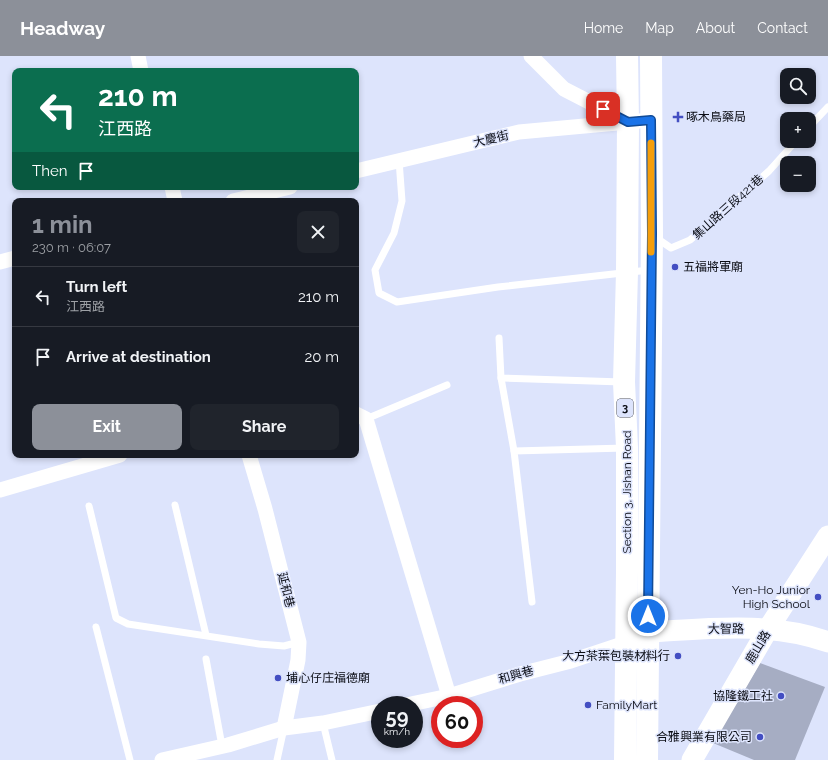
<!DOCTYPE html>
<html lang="en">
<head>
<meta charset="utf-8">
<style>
  body { margin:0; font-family:Raleway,"Noto Sans TC",sans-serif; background:#20242c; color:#f1f3f6; height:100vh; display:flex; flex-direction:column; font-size:15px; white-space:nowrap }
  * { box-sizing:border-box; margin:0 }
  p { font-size:13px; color:#9ea1a6 }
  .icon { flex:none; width:22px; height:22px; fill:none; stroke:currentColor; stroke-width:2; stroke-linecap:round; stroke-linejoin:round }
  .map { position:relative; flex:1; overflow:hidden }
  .sheet { position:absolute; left:12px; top:142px; width:347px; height:260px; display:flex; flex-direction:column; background:#171b24; border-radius:8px; box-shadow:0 2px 6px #0003 }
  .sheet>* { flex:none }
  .top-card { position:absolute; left:12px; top:12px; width:347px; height:122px; border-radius:8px; box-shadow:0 2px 6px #0003; background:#0b6e4f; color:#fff; overflow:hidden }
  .fabs { position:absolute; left:780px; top:12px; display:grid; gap:8px }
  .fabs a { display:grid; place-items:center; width:36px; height:36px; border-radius:8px; background:#171b24; box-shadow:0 2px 6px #0003; font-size:20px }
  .speed { position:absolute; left:371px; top:640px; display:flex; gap:8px; font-size:20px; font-weight:700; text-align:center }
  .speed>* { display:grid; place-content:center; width:52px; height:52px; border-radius:50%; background:#171b24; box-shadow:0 2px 6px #0003; line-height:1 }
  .speed small { font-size:10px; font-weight:400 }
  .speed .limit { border:6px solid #d22; background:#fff; color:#111 }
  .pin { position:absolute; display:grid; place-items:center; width:34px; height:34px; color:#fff; margin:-17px; border-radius:8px; box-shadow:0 2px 6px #0006 }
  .me { position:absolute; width:44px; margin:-22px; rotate:0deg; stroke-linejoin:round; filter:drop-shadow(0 0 3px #0008) }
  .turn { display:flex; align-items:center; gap:14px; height:84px; padding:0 20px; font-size:18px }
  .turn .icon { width:52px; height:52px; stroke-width:2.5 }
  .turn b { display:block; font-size:28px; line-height:34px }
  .then { display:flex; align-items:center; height:38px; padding:0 20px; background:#0003; gap:8px; font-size:15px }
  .round { display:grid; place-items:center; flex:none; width:42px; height:42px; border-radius:8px; background:#20242c }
  .summary { display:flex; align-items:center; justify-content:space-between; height:68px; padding:0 20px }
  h1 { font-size:24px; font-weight:700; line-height:30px; color:#8c9099 }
  .button { display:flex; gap:8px; margin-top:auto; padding:8px 20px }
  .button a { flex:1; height:46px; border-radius:8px; background:#8c9099; color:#fff; font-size:16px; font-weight:700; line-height:46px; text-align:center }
  .button a+a { background:#20242c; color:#f1f3f6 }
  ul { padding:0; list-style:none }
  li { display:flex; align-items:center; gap:12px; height:60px; padding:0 20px; border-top:1px solid #363941 }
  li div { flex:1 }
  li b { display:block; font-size:15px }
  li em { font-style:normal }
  header { display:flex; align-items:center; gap:24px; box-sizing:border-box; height:56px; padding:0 20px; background:#8c9099; color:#fff }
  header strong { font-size:19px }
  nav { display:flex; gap:22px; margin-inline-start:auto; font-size:14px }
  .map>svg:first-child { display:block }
</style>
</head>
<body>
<header>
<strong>Headway</strong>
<nav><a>Home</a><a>Map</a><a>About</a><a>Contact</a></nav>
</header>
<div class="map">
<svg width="828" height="704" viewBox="0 0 828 704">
  <rect width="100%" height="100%" fill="#dde4fc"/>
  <!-- building -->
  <path fill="#a6adc3" d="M760 607 825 631 795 704H754L713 687Z"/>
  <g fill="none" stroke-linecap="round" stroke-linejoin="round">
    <!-- lane -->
    <g stroke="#fff" stroke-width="7">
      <path d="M809 71 828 51"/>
      <path d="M399 104 402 145 394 177 375 214 379 237 397 246 498 231 649 214"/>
      <path d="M655 181 671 192 690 184 769 115 796 85"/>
      <path d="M499 282 501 322 622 326"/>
      <path d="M501 322 514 395"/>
      <path d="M366 363 447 329"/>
      <path d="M175 449 206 579"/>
      <path d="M89 450 116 562 128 568 259 588 284 590 299 586"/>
      <path d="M532 546 514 395 625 392"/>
      <path d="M96 571 130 704"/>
      <path d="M206 603 222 690"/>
      <path d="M323 667 332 704"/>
      <path d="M277 704 284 672"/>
    </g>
    <!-- street -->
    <g stroke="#fff" stroke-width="15">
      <path d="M138 0 141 15"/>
      <path d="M531 0 564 33 628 66 651 64"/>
      <path d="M356 115 519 76 628 66"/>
      <path d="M172 131 175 145"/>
      <path d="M233 145 290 131"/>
      <path d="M0 206 15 202"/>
      <path d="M356 358 366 363 449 640"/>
      <path d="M249 399 265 453 299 586 298 604 284 672"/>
      <path d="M0 434 120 399"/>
      <path d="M406 649 449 640 520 618 571 605 625 587"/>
      <path d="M162 704 228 689 284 672 323 667 380 655"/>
    </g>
    <!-- secondary -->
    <g stroke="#fff" stroke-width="21">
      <path d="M633 583 648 576C707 573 771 565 828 586"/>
      <path d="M692 704 768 573 828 480"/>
    </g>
    <!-- primary -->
    <g stroke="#fff" stroke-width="22">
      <path d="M625 704 627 515V392L624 326 627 216 628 66 627 0"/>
      <path d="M647 704 652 178 651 0"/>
    </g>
  </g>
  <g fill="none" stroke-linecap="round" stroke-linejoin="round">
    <defs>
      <path id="route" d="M603 53 628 66 651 64 652 178 648 560"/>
    </defs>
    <!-- route casing -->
    <use href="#route" stroke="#114b97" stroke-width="10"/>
    <!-- route -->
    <use href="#route" stroke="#1a73e8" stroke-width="7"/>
    <!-- slow -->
    <path stroke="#f59e0b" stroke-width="7" d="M651 87V196"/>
  </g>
  <!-- markers -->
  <g fill="#434ec2" stroke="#dde4fc" stroke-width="1.5">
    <path d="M676 55h4v4h4v4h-4v4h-4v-4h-4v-4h4z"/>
    <circle cx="675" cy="211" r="4"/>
    <circle cx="818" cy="541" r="4"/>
    <circle cx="678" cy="600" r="4"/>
    <circle cx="278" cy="622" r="4"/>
    <circle cx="781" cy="640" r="4"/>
    <circle cx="588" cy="649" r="4"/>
    <circle cx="760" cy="681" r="4"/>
  </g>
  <g text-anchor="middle" stroke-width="3" stroke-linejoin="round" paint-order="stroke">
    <!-- shield labels -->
    <rect fill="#dde4fc" stroke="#494d5a" stroke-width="1" x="617" y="343" width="16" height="18" rx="3"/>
    <g font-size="11" font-weight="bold" fill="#0a0c14">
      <text x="625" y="356">3</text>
    </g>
    <!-- poi labels -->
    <g font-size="12" fill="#0a0c14" stroke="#dde4fc" text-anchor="start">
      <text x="686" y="65">啄木鳥藥局</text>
      <text x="683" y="215">五福將軍廟</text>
      <text x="810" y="538" text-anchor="end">Yen-Ho Junior<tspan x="810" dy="14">High School</tspan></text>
      <text x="670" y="604" text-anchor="end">大方茶葉包裝材料行</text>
      <text x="286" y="626">埔心仔庄福德廟</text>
      <text x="773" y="644" text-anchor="end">協隆鐵工社</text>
      <text x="596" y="653">FamilyMart</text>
      <text x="752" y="685" text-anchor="end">合雅興業有限公司</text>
    </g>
    <!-- street labels -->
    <g font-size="12" fill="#0a0c14" stroke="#dde4fc">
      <text transform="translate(491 83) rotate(-13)" y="4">大慶街</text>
      <text transform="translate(728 151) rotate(-42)" y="4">集山路三段421巷</text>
      <text transform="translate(627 436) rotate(-90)" y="4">Section 3, Jishan Road</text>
      <text transform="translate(286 534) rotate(76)" y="4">延和巷</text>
      <text transform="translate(726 573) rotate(-1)" y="4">大智路</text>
      <text transform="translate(758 591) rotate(-59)" y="4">鹿山路</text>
      <text transform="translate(516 619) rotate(-16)" y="4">和興巷</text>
    </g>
  </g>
</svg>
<div class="fabs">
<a><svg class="icon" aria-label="search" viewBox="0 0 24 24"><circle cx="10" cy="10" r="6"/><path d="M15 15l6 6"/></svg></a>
<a>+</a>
<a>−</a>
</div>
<div class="speed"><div>59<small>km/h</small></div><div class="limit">60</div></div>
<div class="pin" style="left:603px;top:53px;background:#d93025"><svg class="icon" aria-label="arrive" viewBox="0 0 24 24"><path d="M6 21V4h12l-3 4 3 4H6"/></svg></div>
<svg class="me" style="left:648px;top:560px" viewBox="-20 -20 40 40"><circle r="17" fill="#1a73e8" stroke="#fff" stroke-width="3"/><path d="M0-11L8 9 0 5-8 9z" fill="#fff"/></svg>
<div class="top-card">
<div class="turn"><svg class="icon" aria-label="left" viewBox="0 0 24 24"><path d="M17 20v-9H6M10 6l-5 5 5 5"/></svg><div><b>210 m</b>江西路</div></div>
<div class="then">Then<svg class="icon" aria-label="arrive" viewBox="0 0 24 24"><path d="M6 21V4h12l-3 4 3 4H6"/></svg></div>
</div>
<section class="sheet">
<div class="summary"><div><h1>1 min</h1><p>230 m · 06:07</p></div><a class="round"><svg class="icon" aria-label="close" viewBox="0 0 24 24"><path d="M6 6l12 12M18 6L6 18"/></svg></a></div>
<ul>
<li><svg class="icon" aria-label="left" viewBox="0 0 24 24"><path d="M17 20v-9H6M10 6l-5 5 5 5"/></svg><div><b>Turn left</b><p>江西路</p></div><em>210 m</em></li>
<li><svg class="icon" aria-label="arrive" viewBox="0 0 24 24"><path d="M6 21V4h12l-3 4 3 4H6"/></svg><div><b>Arrive at destination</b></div><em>20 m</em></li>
</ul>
<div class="button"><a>Exit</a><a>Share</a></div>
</section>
</div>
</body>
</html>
